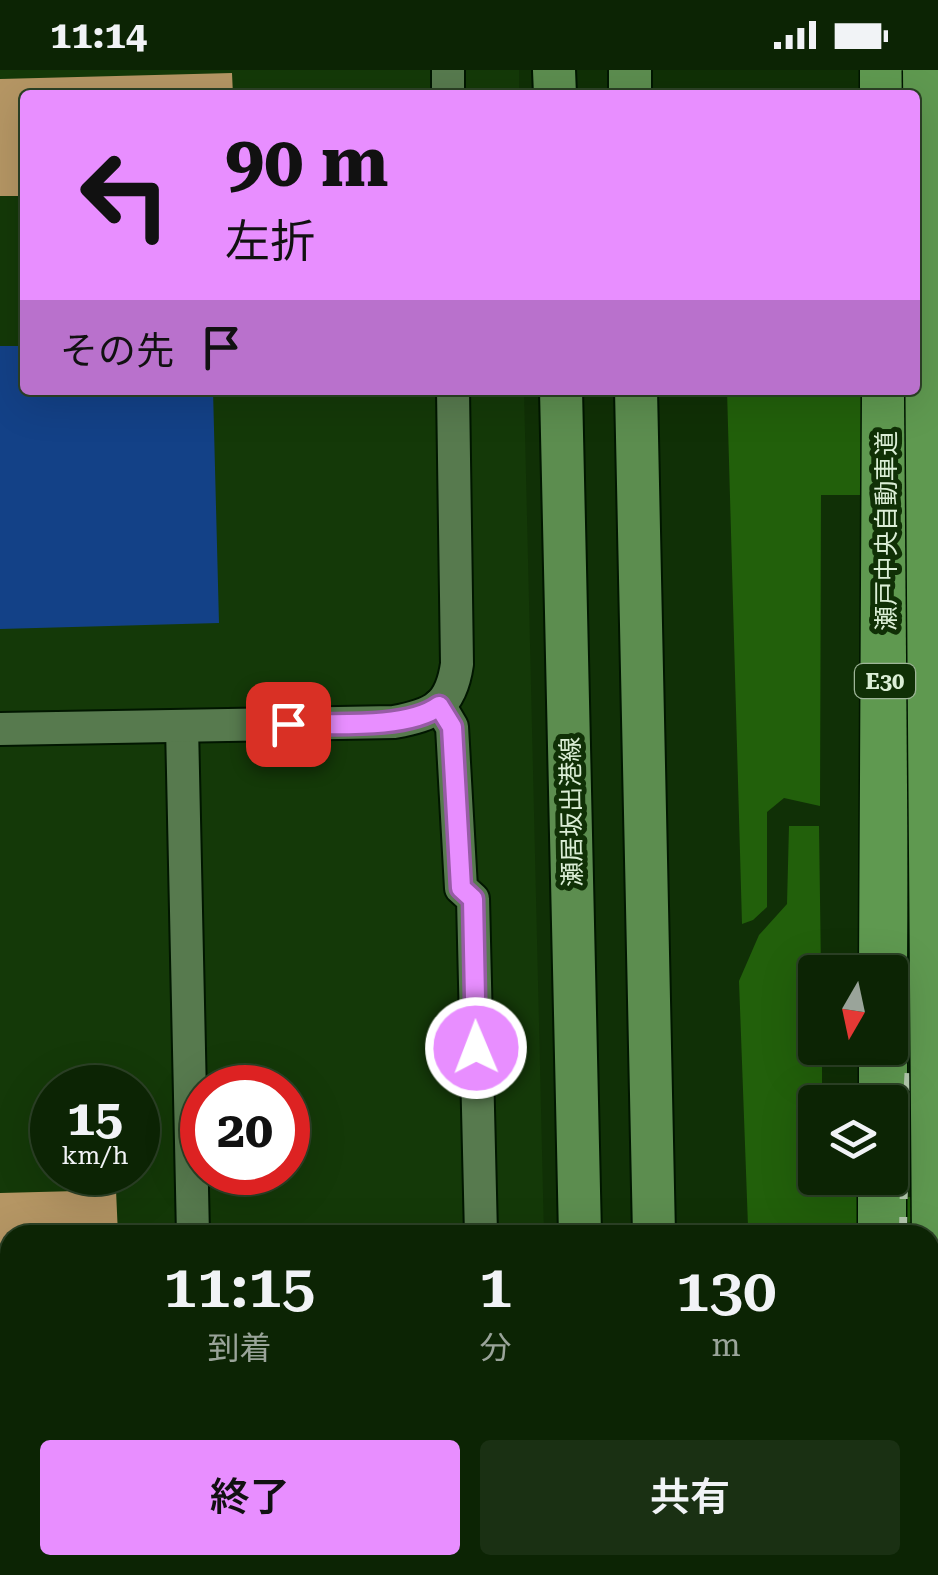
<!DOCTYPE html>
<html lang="ja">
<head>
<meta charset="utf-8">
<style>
  body { margin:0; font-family:"Roboto Serif","Noto Sans JP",serif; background:#1a3013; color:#f1f3f6; height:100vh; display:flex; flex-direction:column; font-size:38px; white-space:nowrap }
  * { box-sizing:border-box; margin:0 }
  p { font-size:32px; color:#9aa49a }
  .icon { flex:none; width:55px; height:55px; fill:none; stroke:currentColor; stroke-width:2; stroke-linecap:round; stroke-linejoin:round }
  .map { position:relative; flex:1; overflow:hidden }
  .sheet { position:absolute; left:0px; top:1155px; width:940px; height:350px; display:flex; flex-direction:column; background:#0c2404; border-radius:30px 30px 0 0; box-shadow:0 10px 40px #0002,0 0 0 2px #2c4126 }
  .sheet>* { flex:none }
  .hud { position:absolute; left:20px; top:20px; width:900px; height:305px; border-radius:10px; box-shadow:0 10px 40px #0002,0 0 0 2px #2c4126; background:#e88eff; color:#111; overflow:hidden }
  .needle { width:65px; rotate:189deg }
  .tools { position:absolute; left:798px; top:885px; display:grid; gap:20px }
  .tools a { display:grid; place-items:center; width:110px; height:110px; border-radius:10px; background:#0c2404; box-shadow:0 10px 40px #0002,0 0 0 2px #2c4126; font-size:50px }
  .speed { position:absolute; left:30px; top:995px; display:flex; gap:20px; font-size:50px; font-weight:700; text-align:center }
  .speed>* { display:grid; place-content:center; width:130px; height:130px; border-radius:50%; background:#0c2404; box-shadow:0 10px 40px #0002,0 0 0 2px #2c4126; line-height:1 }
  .speed small { font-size:25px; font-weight:400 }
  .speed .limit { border:15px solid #d22; background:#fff; color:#111 }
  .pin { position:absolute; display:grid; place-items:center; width:85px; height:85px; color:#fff; margin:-42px; border-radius:20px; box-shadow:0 5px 15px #0006 }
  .me { position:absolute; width:110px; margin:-55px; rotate:359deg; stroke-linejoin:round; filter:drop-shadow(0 0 8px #0008) }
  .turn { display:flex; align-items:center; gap:35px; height:210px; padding:0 40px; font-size:45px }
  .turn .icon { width:130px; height:130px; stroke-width:2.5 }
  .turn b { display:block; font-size:70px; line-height:85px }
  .then { display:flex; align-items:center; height:95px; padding:0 40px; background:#0003; gap:20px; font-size:38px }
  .eta { display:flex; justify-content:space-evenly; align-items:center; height:170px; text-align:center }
  .eta b { font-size:60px; font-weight:600; line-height:70px }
  .primary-button { display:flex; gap:20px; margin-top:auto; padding:20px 40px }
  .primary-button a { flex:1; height:115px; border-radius:10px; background:#e88eff; color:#111; font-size:40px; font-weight:600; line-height:115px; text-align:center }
  .primary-button a+a { background:#1a3013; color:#f1f3f6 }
  .status { display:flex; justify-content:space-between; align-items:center; height:70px; padding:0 50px; background:#0c2404; direction:ltr }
  .status svg { height:28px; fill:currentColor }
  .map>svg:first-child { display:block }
</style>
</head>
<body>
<div class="status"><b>11:14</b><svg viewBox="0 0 49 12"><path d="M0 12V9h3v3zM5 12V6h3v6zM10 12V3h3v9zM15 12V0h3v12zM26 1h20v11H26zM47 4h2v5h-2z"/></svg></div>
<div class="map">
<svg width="938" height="1505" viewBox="0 0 938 1505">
  <rect width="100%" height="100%" fill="#103006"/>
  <!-- built -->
  <path fill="#143908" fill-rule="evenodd" d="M0 0H519V25H25V320H524L544 1165H10V1495H510V1505H0ZM52 1018H138V1102H52ZM202 1018H288V1102H202Z"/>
  <!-- green -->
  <g fill="#22600b">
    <path d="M727 320H915L938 425H821L820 736 784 728 767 742V837L753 850 742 854Z"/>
    <path d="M789 756H819L821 902H815V978H822V1032H815V1108H823L824 1124 938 1128V1152L748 1156 739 911 759 865 787 834Z"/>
    <path d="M930 1194H938V1505H703V1495H930Z"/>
    <rect x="0" y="1344" width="10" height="63"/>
    <path d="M242 1495H509V1505H243Z"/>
  </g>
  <!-- water -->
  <path fill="#134187" d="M0 276H25V320H213L219 553 0 559Z"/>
  <!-- building -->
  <g fill="#b59664">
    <path d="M232 3 233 25H25V126H0V9Z"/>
    <path d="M890 1084 938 1085V1108H890Z"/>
    <path d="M116 1120 118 1165H10V1212L0 1213V1123Z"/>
    <path d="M10 1281V1339H0V1282Z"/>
    <path d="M10 1412V1469H0V1413Z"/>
  </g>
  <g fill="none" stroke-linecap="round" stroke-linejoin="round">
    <defs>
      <g id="minor">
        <path d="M448 0V25"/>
        <path d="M439 635 452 657 461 818 473 829 481 1165"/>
        <path d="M182 656 193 1165"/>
        <path d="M0 659 394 652C434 645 451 636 457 594L453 320"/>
        <path d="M0 1501 200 1496"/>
      </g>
      <g id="major">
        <path d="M554 0 555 25"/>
        <path d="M630 0V25"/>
        <path d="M561 320 580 1165"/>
        <path d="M636 320 654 1165"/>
        <path d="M587 1495V1505"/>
        <path d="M660 1495V1505"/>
      </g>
      <g id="highway">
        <path d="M884 0V25"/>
        <path d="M883 902 886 320"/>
        <path d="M883 1032V978"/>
        <path d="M882 1165V1108"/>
        <path d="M883 1495V1505"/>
      </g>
    </defs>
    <!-- minor casing -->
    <use href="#minor" stroke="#011600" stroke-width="36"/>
    <!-- major casing -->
    <use href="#major" stroke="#011600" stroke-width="46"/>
    <!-- highway casing -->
    <use href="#highway" stroke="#011600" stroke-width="51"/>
    <!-- minor -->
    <use href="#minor" stroke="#577a4e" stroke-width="32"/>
    <!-- major -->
    <use href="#major" stroke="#5c8d4f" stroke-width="42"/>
    <!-- highway -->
    <use href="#highway" stroke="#5f9950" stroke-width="48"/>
    <!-- rail -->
    <g stroke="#b5caaf" stroke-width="8" stroke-dasharray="18 18" stroke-linecap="butt">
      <path d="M920 1072 937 848"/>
      <path d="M903 1165C905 1012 916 857 938 706"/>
      <path d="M904 1495V1505"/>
    </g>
    <defs>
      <path id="highway-bridge" d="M927 0 938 1434"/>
    </defs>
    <!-- highway-bridge casing -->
    <use href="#highway-bridge" stroke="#011600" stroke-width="51" stroke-linecap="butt"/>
    <!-- highway-bridge -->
    <use href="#highway-bridge" stroke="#5f9950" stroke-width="48"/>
  </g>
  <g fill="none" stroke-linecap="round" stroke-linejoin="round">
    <defs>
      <path id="route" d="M288 654C328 653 407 660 439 636L452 657 461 818 473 829 476 978"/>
    </defs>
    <!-- route casing -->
    <use href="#route" stroke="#975ca6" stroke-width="25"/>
    <!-- route -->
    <use href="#route" stroke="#e88eff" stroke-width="18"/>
  </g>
  <g text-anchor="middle" stroke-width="10" stroke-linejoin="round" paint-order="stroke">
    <!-- shield labels -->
    <rect fill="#103006" stroke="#9eb598" stroke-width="2.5" x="855" y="594" width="60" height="34" rx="8"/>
    <g font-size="22" font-weight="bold" fill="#dbeed6">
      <text x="885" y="619">E30</text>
    </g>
    <!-- street labels -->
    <g font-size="25" fill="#dbeed6" stroke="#103006">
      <text transform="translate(886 461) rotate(-90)" y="9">瀬戸中央自動車道</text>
      <text transform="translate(571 742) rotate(-91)" y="9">瀬居坂出港線</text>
    </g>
  </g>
</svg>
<div class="tools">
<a><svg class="needle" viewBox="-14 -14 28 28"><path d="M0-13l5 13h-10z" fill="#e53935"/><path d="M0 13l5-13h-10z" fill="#9aa49a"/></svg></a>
<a><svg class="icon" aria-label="layers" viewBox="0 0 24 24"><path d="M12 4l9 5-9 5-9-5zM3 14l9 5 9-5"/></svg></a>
</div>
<div class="speed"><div>15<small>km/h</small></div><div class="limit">20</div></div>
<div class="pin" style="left:288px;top:654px;background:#d93025"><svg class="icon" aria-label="arrive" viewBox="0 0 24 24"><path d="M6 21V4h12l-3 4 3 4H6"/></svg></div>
<svg class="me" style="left:476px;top:978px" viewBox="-20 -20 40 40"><circle r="17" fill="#e88eff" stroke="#fff" stroke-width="3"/><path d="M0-11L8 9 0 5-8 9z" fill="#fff"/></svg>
<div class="hud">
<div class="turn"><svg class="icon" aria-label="left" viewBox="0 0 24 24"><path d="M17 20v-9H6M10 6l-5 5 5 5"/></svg><div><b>90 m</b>左折</div></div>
<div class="then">その先<svg class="icon" aria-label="arrive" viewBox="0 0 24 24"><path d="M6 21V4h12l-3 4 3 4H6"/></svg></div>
</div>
<section class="sheet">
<div class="eta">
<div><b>11:15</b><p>到着</p></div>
<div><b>1</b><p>分</p></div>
<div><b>130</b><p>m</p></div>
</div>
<div class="primary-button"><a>終了</a><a>共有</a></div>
</section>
</div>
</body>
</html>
